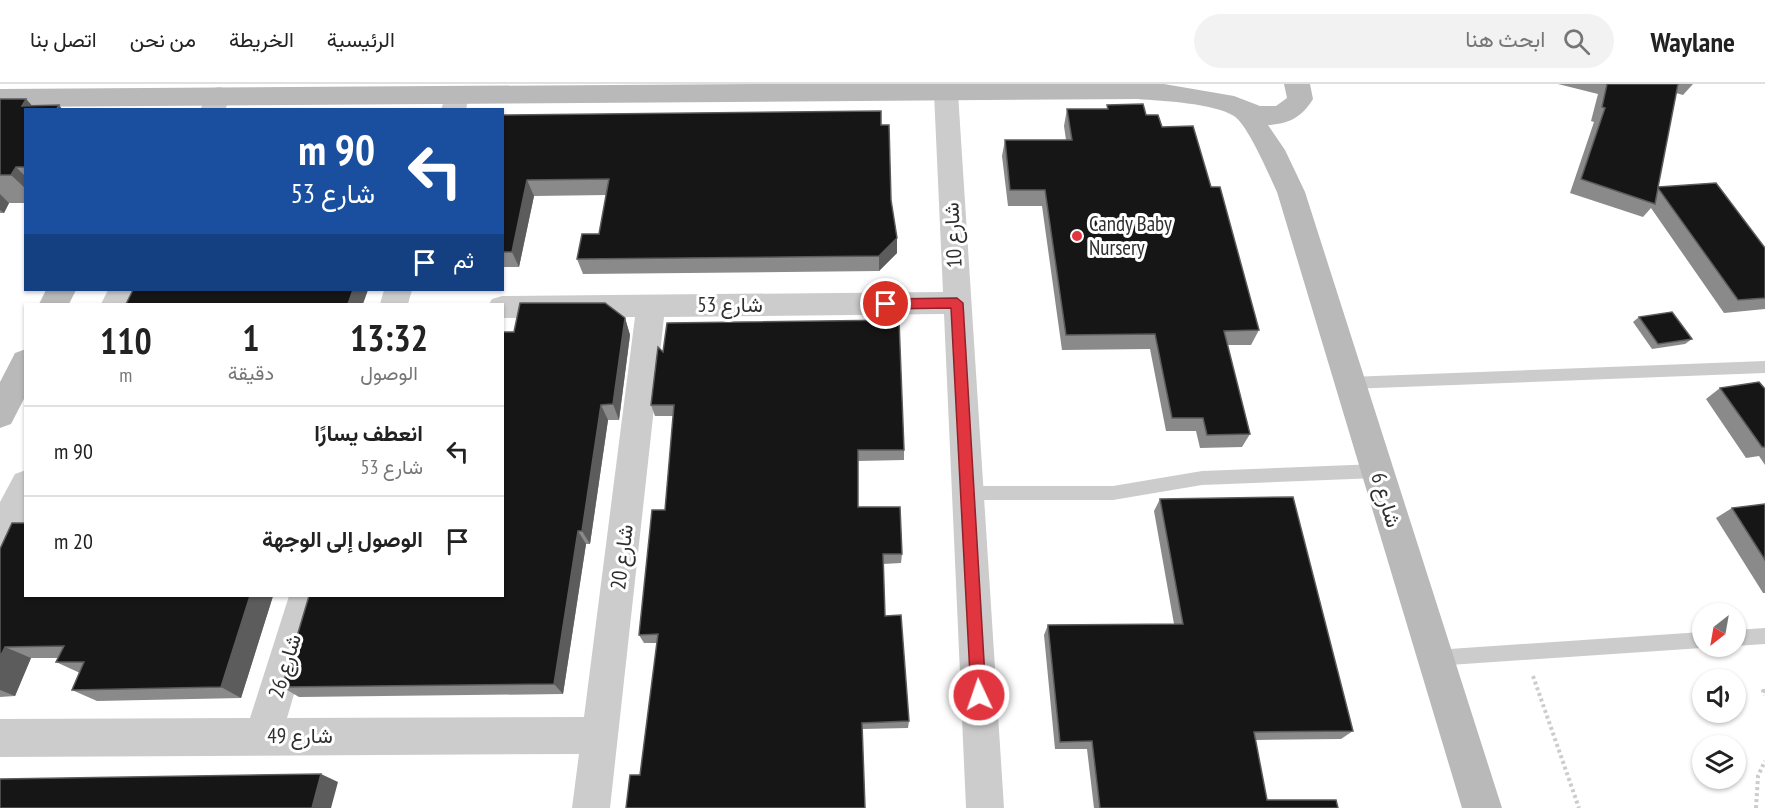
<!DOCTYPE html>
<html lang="ar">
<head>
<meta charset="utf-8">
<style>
  body { margin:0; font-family:"PT Sans Narrow",Vazirmatn,sans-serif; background:#f2f2f2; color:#222; direction:rtl; height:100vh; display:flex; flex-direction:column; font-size:22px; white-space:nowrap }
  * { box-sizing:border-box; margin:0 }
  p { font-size:20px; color:#767676 }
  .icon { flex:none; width:33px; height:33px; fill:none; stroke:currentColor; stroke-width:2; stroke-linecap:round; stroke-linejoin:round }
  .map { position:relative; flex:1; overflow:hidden; direction:ltr }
  .sheet { position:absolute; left:24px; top:219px; width:480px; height:294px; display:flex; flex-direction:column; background:#fff; border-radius:0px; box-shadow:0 2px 4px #0004; direction:rtl }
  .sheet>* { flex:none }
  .guide { position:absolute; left:24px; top:24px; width:480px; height:183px; border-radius:0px; box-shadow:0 2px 4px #0004; direction:rtl; background:#1a4fa0; color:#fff; overflow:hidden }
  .needle { width:39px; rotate:211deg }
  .tools { position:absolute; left:1692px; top:519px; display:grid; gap:12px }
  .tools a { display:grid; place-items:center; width:54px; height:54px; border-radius:50%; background:#fff; box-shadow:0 2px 4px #0004; font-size:30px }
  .pin { position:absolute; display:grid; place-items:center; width:51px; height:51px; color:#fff; margin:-26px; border:3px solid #fff; border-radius:50%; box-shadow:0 2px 6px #0007 }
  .me { position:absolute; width:66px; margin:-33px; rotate:357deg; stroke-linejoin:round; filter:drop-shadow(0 0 4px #0008) }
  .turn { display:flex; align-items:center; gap:21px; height:126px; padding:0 30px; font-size:27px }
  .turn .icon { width:78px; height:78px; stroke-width:2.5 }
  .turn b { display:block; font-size:42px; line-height:51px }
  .then { display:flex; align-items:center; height:57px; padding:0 30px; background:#0003; gap:12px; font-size:22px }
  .eta { display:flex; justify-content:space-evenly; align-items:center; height:102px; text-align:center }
  .eta b { font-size:36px; font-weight:600; line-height:42px }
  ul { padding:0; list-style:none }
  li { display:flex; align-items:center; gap:18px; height:90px; padding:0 30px; border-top:2px solid #e0e0e0 }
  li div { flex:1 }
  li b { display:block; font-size:22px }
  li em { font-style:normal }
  header { display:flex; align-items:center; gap:36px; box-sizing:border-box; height:84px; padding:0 30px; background:#fff; border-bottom:2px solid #e0e0e0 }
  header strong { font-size:28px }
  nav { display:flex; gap:33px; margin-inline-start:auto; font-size:21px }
  .search { width:420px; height:54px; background:#f2f2f2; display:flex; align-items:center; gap:15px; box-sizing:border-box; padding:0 21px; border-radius:33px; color:#767676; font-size:22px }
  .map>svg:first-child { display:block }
</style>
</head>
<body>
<header>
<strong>Waylane</strong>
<div class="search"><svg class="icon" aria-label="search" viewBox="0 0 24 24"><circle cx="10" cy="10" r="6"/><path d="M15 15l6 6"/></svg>ابحث هنا</div>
<nav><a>الرئيسية</a><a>الخريطة</a><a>من نحن</a><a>اتصل بنا</a></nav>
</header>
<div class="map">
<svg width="1765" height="724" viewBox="0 0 1765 724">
  <rect width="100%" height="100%" fill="#fff"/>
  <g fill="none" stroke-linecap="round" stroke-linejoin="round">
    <!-- path -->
    <g stroke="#ccc" stroke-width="4" stroke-dasharray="3 3" stroke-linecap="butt">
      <path d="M1533 592 1579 724"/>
      <path d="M1765 607H1763L1765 611"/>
      <path d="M1756 724 1758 692 1765 677"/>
    </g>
    <!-- lane -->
    <g fill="#ccc" fill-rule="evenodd">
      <path d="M1765 277V289L1349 305 1344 303 1342 299 1344 295 1349 293Z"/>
      <path d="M1377 380 1382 382 1385 387 1382 392 1377 394 1202 401 1113 416H967L962 414 959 409 962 404 967 402H1113L1202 387Z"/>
      <path d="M1765 544V560L1736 562V546Z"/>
      <path d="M1702 548V562H1706L1702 564 1435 582 1429 580 1427 574 1429 568 1435 566Z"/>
    </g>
    <!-- street -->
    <g fill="#ccc" fill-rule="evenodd">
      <path d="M946 1 955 3 958 9 1004 724H966L944 230 664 233 610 724H572L579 670 0 673V635L250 634 289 512H323L287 634 584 633 635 233 502 234V220H489L492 215 502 212 943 208 934 9 937 3Z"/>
      <path d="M457 2 466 4 469 10 466 26H441L448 4Z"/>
      <path d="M219 3 228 5 231 11 225 26H200L210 5Z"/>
      <path d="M108 206H136L129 220H101Z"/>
      <path d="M384 206H412L408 220H380Z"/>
      <path d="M26 386V434L12 462 0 466V418L15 390Z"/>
    </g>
    <!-- secondary -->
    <g fill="#b9b9b9" fill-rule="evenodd">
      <path d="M755 0H1164L1234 12 1260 22H1276L1287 14 1284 0H1310L1313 15C1302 33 1289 40 1268 41L1285 66 1305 108 1502 724H1462L1277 108C1269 91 1248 41 1234 32 1213 19 1163 17 1138 15L0 23V5Z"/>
      <path d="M46 206H76L69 220H39Z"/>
      <path d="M26 265V311L11 340 0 344V298L15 269Z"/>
    </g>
  </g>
  <!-- wall -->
  <g fill="#8a8a8a">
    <path d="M1558 0H1693L1683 11 1676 9 1658 103 1765 164V225L1724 229 1651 124 1643 133 1570 109 1594 38 1591 37 1598 10Z"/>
    <path d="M0 15H26L32 22 26 26V119H9L4 129H0Z"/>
    <path d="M1107 21 1146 31 1162 43 1211 103 1259 246 1251 261H1227L1250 350 1242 363 1200 364 1196 347H1166L1150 265 1062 266 1042 122H1008L1002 72 1005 56H1066L1064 42 1067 25H1107Z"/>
    <path d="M502 31 881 41 891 116 897 154V169L879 187 583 190 577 175 599 150 607 111 534 112 519 183H502Z"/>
    <path d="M1639 233 1692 255 1685 260 1652 265 1633 238Z"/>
    <path d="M625 234 630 251 619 336H608L590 460H586L563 610 299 613 282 603 514 248Z"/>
    <path d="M663 268 904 366V376L858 377V423L902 470 901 479 883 480 885 532 909 637 908 644 863 645 640 691 657 559H644L639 551 665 426 673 332H655L651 321Z"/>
    <path d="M1720 304 1765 305V381L1759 372 1746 374 1706 315Z"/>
    <path d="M1160 415 1353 647 1341 655 1255 656 1267 716 1338 724H1094L1087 665H1055L1044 551 1048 541 1174 540 1154 427Z"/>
    <path d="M1765 420V509H1763L1716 434 1732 424Z"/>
    <path d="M0 465 273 512 241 614 97 617 72 606 80 589 56 578 58 574H31L15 612 0 613Z"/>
  </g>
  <!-- shaded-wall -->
  <g fill="#5c5c5c">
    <path d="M26 15 36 26 22 22Z"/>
    <path d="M59 21 63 26H56Z"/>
    <path d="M16 83 26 93V105L11 91Z"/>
    <path d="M527 96 534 112 519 183 512 168Z"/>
    <path d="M0 110 9 119 4 129 0 126Z"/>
    <path d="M897 154V169L879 187V172Z"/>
    <path d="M353 206H368L363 220H348Z"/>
    <path d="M625 234 630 251 619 336 613 320Z"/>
    <path d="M601 321 608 336 590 460 582 447Z"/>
    <path d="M578 447 586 460 563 610 554 600Z"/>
    <path d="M250 512H273L241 614 221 603Z"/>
    <path d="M5 563 31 574 15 612 0 606V573Z"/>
    <path d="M321 690 338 698 331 724H312Z"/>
  </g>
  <!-- building -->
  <g fill="#161616" stroke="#5c5c5c" stroke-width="1.5">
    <path d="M1607 0H1678L1658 103 1716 99 1765 164V214L1738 216 1658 104 1655 120 1581 95 1605 24 1602 23Z"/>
    <path d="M0 15H26L22 22 59 21 56 26H26V83H16L11 91H0Z"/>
    <path d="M1143 20 1146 31H1158L1162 43 1193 42 1211 103H1220L1259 246 1224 247 1250 350 1207 351 1203 334H1172L1155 250 1066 251 1045 106H1010L1005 56H1072L1067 25H1108L1107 21Z"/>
    <path d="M881 27V41H889L891 116 897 154 879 172 577 175 582 150H599L609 95 527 96 512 168H502V31Z"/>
    <path d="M133 206H353L348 220H126Z"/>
    <path d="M520 219H605L625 234 613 320 601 321 582 447H578L554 600 282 603 309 512H502V248H514Z"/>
    <path d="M1672 228 1692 255 1658 260 1639 233Z"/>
    <path d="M899 236 904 366H858V423H900L902 470H883L885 532 901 531 909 637 862 639 865 724H626L630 691H640L658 550 639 551 652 426H665L674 321H651L658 263 663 268 667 239Z"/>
    <path d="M1759 298 1765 305V363H1762L1720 304Z"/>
    <path d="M1293 413 1353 647 1254 648 1267 716H1336L1338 724H1100L1092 657 1060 658 1048 541 1183 540 1160 415Z"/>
    <path d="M1765 420V476L1732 424Z"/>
    <path d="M12 439H26V512H250L221 603 72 606 84 578H56L64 562 5 563 0 573V465Z"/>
    <path d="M321 690 312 724H0V695Z"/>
  </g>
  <!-- route -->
  <path fill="#e13540" stroke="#92222a" stroke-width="1.5" d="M957 214 963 219 986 611 984 617 979 619 973 617 971 611 951 224 886 225 880 220 886 215Z"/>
  <!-- markers -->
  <circle fill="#e13540" stroke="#fff" stroke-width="2" cx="1077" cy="152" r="6"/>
  <g text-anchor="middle" stroke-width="6" stroke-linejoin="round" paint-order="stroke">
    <!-- poi labels -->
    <g font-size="21" fill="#2f2f2f" stroke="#fff" text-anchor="start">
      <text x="1089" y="147">Candy Baby<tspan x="1089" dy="24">Nursery</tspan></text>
    </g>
    <!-- street labels -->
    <g font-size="21" fill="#2f2f2f" stroke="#fff">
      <text transform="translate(953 151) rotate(-93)" y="7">شارع 10</text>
      <text x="730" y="228">شارع 53</text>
      <text transform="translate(1386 416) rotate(73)" y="7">شارع 6</text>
      <text transform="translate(622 473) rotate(-83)" y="7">شارع 20</text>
      <text transform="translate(285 582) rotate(-73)" y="7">شارع 26</text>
      <text x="300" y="659">شارع 49</text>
    </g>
  </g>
</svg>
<div class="tools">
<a><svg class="needle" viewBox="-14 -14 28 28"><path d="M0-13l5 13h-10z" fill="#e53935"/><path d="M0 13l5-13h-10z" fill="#767676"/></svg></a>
<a><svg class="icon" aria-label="sound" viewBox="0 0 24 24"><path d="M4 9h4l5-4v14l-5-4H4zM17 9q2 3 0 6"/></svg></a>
<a><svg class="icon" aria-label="layers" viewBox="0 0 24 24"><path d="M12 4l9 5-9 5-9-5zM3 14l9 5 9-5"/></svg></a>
</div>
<div class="pin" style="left:886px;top:220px;background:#d93025"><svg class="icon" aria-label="arrive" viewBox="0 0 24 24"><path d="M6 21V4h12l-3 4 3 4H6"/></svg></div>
<svg class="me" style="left:979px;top:611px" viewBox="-20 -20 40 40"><circle r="17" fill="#e13540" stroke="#fff" stroke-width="3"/><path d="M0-11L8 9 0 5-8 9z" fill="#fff"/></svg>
<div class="guide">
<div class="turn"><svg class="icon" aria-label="left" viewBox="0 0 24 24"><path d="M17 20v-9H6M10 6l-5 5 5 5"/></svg><div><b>90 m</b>شارع 53</div></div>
<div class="then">ثم<svg class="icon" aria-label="arrive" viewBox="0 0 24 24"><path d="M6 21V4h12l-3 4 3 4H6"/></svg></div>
</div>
<section class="sheet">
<div class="eta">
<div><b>13:32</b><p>الوصول</p></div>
<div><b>1</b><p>دقيقة</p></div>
<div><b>110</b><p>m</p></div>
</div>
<ul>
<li><svg class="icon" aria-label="left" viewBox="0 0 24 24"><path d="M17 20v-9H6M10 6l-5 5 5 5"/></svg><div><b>انعطف يسارًا</b><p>شارع 53</p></div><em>90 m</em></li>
<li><svg class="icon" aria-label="arrive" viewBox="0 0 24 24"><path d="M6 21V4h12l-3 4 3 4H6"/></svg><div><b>الوصول إلى الوجهة</b></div><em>20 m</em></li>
</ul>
</section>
</div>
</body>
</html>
